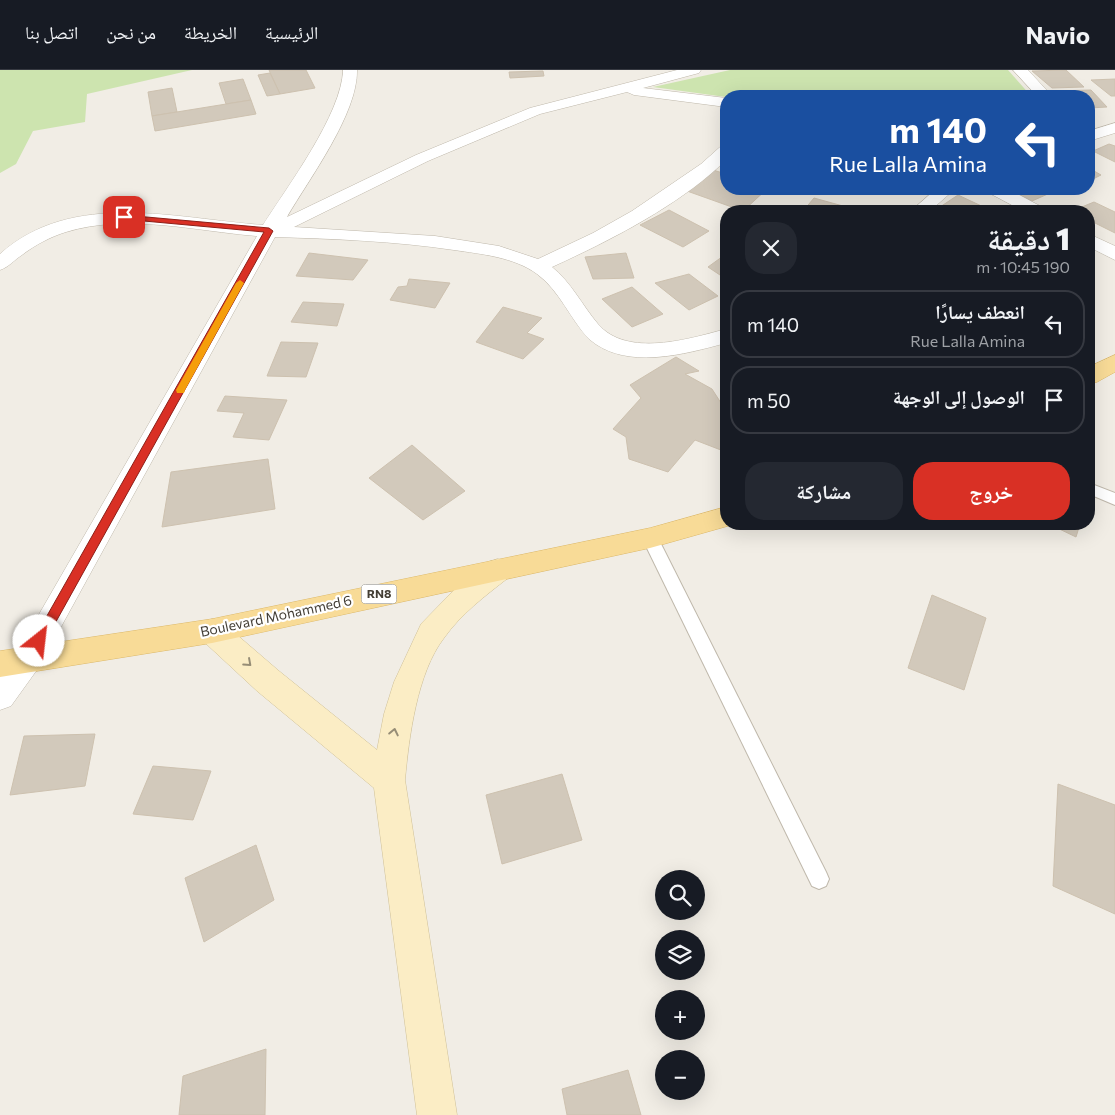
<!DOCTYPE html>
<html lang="ar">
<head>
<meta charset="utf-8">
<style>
  body { margin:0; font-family:Commissioner,"Noto Naskh Arabic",sans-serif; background:#242831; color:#f1f3f6; direction:rtl; height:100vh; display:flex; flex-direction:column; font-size:19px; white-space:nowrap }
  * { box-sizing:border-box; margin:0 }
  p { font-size:16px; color:#9ea1a6 }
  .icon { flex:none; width:28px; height:28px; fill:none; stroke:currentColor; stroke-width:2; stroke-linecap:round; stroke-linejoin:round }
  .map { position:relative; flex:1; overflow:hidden; direction:ltr }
  .panel { position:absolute; left:720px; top:135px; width:375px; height:325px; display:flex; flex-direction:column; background:#171b24; border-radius:20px; box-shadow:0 5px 20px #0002; direction:rtl }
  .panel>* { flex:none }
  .hud { position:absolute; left:720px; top:20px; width:375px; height:105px; border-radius:20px; box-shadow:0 5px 20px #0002; direction:rtl; background:#1a4fa0; color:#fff; overflow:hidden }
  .fabs { position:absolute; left:655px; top:800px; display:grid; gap:10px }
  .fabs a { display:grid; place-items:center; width:50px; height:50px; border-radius:50%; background:#171b24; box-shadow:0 5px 20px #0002; font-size:25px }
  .pin { position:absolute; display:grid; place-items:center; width:42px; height:42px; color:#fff; margin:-21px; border-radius:10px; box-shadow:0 2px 8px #0006 }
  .me { position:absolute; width:55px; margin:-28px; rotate:29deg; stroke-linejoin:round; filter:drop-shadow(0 0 4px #0008) }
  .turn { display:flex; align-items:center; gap:18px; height:105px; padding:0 25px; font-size:22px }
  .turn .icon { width:65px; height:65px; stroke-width:2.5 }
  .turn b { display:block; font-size:35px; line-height:42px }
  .round { display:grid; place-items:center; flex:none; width:52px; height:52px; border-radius:20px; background:#242831 }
  .summary { display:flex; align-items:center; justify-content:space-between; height:85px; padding:0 25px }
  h1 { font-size:30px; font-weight:800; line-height:38px }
  .action { display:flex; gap:10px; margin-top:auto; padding:10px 25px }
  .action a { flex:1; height:58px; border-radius:20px; background:#d93025; color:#fff; font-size:20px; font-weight:800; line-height:58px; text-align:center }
  .action a+a { background:#242831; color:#f1f3f6 }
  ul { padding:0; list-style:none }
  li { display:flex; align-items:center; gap:15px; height:68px; margin:0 10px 8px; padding:0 15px; border:2px solid #363941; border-radius:20px }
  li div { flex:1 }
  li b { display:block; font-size:19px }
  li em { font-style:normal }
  header { display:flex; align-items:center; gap:30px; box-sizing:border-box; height:70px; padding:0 25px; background:#171b24; border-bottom:1px solid #363941 }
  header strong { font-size:24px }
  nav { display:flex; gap:28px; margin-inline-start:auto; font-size:18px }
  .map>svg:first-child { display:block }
</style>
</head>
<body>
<header>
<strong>Navio</strong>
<nav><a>الرئيسية</a><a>الخريطة</a><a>من نحن</a><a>اتصل بنا</a></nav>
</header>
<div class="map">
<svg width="1115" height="1045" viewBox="0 0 1115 1045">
  <rect width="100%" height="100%" fill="#f1ede5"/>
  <!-- green -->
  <g fill="#cde4af">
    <path d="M0 0H192L87 24 85 52 33 61 16 94 0 103Z"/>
    <path d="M730 0H1008L1031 26 726 27 653 17Z"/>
  </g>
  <!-- building -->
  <g fill="#d2c9bb" stroke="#cdc1af">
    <path d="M269 0H306L315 18 280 24Z"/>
    <path d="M1066 0 1084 17 1052 18 1032 1Z"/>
    <path d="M543 1 544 6 510 8 509 2Z"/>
    <path d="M270 3 280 24 267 26 258 5Z"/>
    <path d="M243 9 251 30 226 34 219 13Z"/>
    <path d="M1115 9V26H1111L1091 10Z"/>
    <path d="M172 18 177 42 152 46 148 22Z"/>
    <path d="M1091 20 1107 37 1089 38V26H1059L1054 21Z"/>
    <path d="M251 30 256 44 155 61 152 46Z"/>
    <path d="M1109 74 1115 76V92L1093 81Z"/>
    <path d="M1089 98 1101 105 1089 111Z"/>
    <path d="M713 100 726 104V119H767L743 141 687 121Z"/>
    <path d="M1007 119H1059L1032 131Z"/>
    <path d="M958 125 990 140 934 141Z"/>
    <path d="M814 128 861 141H803Z"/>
    <path d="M1094 132 1115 142V163L1089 150V141H1072Z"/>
    <path d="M669 140 709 161 683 177 640 155Z"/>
    <path d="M309 183 368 190 353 210 296 206Z"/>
    <path d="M626 183 634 208 593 209 585 187Z"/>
    <path d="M726 184V209L708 197Z"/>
    <path d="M689 204 718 226 689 240 655 213Z"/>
    <path d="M409 209 450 213 435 238 390 230 398 217 407 216Z"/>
    <path d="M632 217 663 244 632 257 602 229Z"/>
    <path d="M303 232 344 234 337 256 291 252Z"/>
    <path d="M503 237 542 248 527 263 544 269 523 289 476 272Z"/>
    <path d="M281 272 318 273 306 307 267 306Z"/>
    <path d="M676 287 699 301 685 304 712 319 721 333 726 335V382L695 370 668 402 629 389 626 367 613 359 641 328 630 315Z"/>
    <path d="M225 326 287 330 269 370 233 367 244 343 217 341Z"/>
    <path d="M412 375 465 421 423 450 369 408Z"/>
    <path d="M268 389 275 439 162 457 171 402Z"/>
    <path d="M1049 454H1080L1076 467Z"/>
    <path d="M932 525 986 548 964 620 908 598Z"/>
    <path d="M95 664 85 716 10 725 24 666Z"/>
    <path d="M153 696 211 701 193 750 133 744Z"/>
    <path d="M562 704 582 770 502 794 486 725Z"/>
    <path d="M1058 714 1115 735V844L1053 816Z"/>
    <path d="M256 775 274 830 204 872 185 808Z"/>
    <path d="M266 979 265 1045H179L183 1006Z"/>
    <path d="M628 1000 641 1045H567L562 1019Z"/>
  </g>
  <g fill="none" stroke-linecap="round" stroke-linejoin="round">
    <defs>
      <g id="lane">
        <path d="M1089 413 1115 423V435L1089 424Z"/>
        <path d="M650 462 655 464 658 468 826 802 829 809 826 816 819 819 812 816 642 468 645 464Z"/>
      </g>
      <g id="street">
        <path d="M343 0H357C358 44 309 109 287 147L416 85 530 38 677 0H701L699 3 643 18 726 28V37L634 25 627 22 540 44 428 91 294 157 435 166 499 176 538 189 593 163 632 141 701 94 720 77 726 75V90C680 135 611 170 552 197 571 212 582 235 598 254 627 288 689 269 726 259V273C685 284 626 301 589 269 570 249 560 221 537 204 514 187 481 184 454 180 394 171 335 169 275 167L39 597 11 636 0 640V603L19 579 257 166C194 161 128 143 66 162 50 167 35 175 22 185 14 190 9 197 0 200V184C73 119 177 149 263 155 287 117 342 44 343 0Z"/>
        <path d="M1013 0H1028L1052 26H1037Z"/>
        <path d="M1115 53V63L1089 71V61Z"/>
        <path d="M936 119H955L930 141H911Z"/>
        <path d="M986 119H1008L1042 137 1045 141H1023L989 123Z"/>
        <path d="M1089 164 1115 176V190L1089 177Z"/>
      </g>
      <path id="secondary" d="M498 489 508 492 511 500 508 508C485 526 461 544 444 568 417 603 409 667 405 710L457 1045H417L374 718 257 621 202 570 198 561 202 552 212 549 222 552 279 601 377 680 384 644 394 612 421 554 455 519 488 492Z"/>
      <g id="primary">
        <path d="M1115 285V302L1097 312 1089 314V297Z"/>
        <path d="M726 437V454H735L650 478 212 573 0 607V581L212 549 650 458Z"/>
      </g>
    </defs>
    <!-- lane casing -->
    <use href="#lane" stroke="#bfb8ab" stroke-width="2"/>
    <!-- street casing -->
    <use href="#street" stroke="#bfb8ab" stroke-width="1"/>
    <!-- secondary casing -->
    <use href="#secondary" stroke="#cfc097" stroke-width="1"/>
    <!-- primary casing -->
    <use href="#primary" stroke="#dcb868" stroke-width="1"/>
    <!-- lane -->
    <use href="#lane" fill="#fff" fill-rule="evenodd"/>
    <!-- street -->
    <use href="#street" fill="#fff" fill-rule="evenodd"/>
    <!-- secondary -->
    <use href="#secondary" fill="#fbedc5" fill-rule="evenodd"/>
    <!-- primary -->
    <use href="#primary" fill="#f8db97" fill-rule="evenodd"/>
  </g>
  <!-- one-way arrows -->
  <defs><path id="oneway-chevron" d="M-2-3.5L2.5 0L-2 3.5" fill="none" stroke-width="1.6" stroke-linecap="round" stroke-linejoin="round" transform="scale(1.25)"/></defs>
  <g stroke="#968d76">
    <use href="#oneway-chevron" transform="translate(248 593) rotate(42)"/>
    <use href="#oneway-chevron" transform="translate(394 662) rotate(-78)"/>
  </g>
  <!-- route -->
  <path fill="#d93025" stroke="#8d1f18" d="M124 145 269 158 273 161 43 575 39 576 35 575 33 571 35 567 264 162 122 149 121 147Z"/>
  <!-- slow -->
  <path fill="#f59e0b" d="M240 210 244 213 185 320 184 323H177L176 320 236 213Z"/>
  <g text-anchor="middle" stroke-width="4.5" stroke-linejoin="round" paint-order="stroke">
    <!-- shield labels -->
    <rect fill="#fff" stroke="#7b7872" stroke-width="1" x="361.5" y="514.5" width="35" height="19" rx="4"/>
    <g font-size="12" font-weight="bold" fill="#433e35">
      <text x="379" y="528">RN8</text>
    </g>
    <!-- street labels -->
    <g font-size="14" fill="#433e35" stroke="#fff">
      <text transform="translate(276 546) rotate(-12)" y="5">Boulevard Mohammed 6</text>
    </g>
  </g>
</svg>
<div class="fabs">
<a><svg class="icon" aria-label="search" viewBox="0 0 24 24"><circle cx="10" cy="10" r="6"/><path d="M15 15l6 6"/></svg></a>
<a><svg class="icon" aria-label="layers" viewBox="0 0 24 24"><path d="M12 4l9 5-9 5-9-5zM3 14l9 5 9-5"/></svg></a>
<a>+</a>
<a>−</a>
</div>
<div class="pin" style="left:124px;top:147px;background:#d93025"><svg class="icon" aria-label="arrive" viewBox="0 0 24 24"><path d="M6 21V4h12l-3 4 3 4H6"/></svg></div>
<svg class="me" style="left:39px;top:571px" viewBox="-20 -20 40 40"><circle r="19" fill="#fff"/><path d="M0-13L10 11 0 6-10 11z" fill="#d93025"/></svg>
<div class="hud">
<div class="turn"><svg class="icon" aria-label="left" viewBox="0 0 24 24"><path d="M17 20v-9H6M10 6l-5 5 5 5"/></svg><div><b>140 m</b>Rue Lalla Amina</div></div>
</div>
<section class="panel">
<div class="summary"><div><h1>1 دقيقة</h1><p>190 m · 10:45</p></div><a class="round"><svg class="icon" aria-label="close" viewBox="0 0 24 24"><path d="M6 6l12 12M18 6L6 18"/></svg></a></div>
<ul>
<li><svg class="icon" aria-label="left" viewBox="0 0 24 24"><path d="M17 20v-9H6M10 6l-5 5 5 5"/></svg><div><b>انعطف يسارًا</b><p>Rue Lalla Amina</p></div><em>140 m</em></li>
<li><svg class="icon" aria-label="arrive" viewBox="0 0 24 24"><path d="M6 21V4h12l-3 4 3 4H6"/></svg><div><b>الوصول إلى الوجهة</b></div><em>50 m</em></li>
</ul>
<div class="action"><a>خروج</a><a>مشاركة</a></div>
</section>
</div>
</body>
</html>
